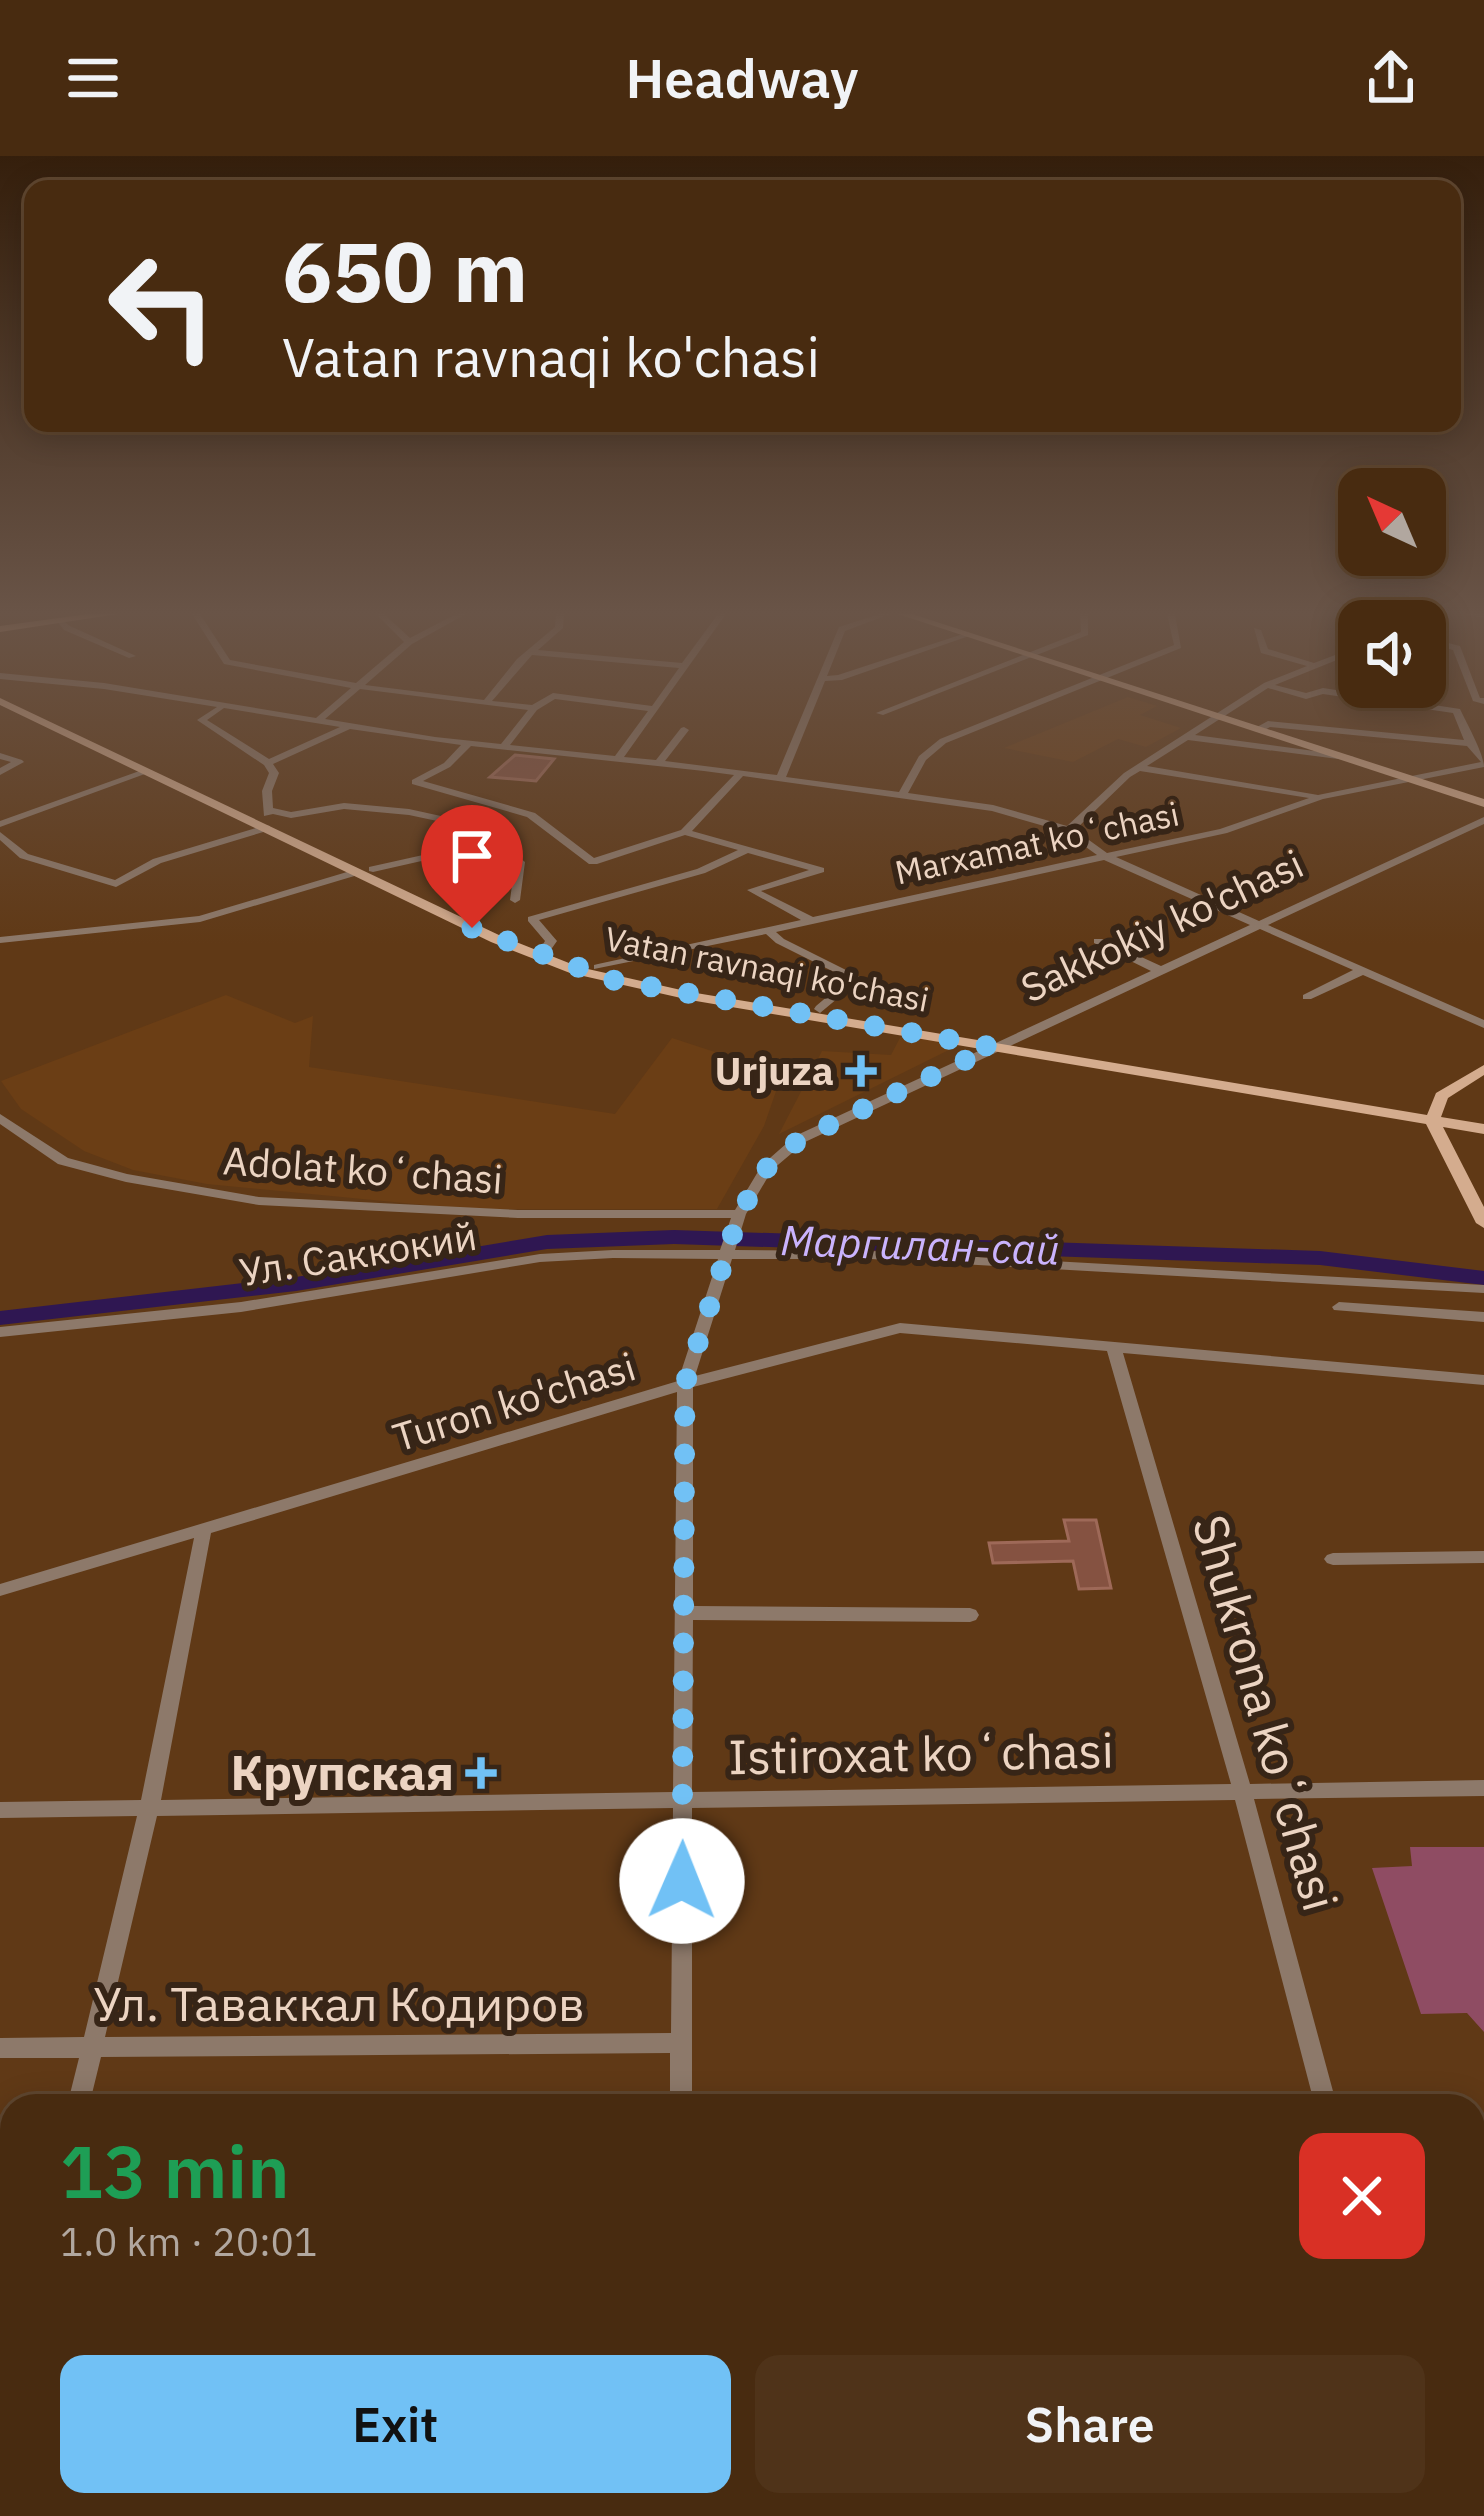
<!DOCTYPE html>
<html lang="en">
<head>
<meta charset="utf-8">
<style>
  body { margin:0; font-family:"IBM Plex Sans",sans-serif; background:#4f3319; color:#f1f3f6; height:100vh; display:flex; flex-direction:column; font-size:45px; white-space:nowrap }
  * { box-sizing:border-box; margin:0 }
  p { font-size:39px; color:#b1a79f }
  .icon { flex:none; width:66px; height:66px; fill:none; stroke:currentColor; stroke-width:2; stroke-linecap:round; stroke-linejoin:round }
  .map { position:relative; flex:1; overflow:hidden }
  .sheet { position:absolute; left:0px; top:1938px; width:1485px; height:423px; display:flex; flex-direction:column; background:#482b10; border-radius:36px 36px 0 0; box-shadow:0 6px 30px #0003,0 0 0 3px #604730 }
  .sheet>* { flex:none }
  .hud { position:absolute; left:24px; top:24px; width:1437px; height:252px; border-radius:24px; box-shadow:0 6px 30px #0003,0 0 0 3px #604730; background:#482b10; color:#f1f3f6; overflow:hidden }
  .needle { width:78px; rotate:316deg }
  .buttons { position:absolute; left:1338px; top:312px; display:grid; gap:24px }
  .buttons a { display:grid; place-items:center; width:108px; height:108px; border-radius:24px; background:#482b10; box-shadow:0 6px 30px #0003,0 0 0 3px #604730; font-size:60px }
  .pin { position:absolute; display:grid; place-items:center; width:102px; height:102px; color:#fff; margin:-123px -51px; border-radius:50% 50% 50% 0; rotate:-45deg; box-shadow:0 0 12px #0007 }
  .pin .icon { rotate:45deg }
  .me { position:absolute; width:132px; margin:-66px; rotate:1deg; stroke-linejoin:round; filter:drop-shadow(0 0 9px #0008) }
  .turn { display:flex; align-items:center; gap:42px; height:252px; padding:0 60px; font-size:54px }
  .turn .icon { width:156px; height:156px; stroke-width:2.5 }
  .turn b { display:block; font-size:84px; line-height:102px }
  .round { display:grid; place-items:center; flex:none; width:126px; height:126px; border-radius:24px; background:#4f3319 }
  .headline { display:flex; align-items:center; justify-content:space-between; height:204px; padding:0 60px }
  h1 { font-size:72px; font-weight:600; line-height:90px; color:#1e9e55 }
  .cta { display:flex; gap:24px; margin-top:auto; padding:24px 60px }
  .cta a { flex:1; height:138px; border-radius:24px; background:#71c1f5; color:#111; font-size:48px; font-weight:600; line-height:138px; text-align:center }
  .cta a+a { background:#4f3319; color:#f1f3f6 }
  header { display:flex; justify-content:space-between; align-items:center; height:156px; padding:0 60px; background:#482b10; font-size:54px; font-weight:600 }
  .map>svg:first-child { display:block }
</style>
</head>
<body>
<header><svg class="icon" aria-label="menu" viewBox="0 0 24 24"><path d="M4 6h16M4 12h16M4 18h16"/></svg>Headway<svg class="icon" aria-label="share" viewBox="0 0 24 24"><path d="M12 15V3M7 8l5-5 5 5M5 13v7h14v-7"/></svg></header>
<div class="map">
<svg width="1484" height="2360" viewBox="0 0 1484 2360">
  <rect width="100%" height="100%" fill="#603916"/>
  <!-- built -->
  <g fill="#6b3e15">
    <path d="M1128 541 1157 550 1140 559 1181 572 1146 591 1118 583 1073 606 1004 592Z"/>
    <path d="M226 839 295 867 313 860 309 911 615 958 672 882 782 918 764 970 717 1053H466L207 1028 133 1014 84 995 21 953 1 925Z"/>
    <path d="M901 880 961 888 779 978 822 895 891 899Z"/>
  </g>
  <!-- green -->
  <path fill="#8f4c63" d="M1410 1691H1484V1876L1467 1857 1421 1858 1372 1712 1412 1710Z"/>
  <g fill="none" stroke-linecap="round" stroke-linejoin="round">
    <!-- river -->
    <path fill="#2f1752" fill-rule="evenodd" d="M674 1074 1320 1095 1484 1115V1129L1320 1109 674 1088 547 1093 296 1135 0 1169V1155L296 1121 547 1079Z"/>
  </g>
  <!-- building -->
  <g fill="#855241" stroke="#9e6958" stroke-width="3">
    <path d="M515 599 554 603 536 625 490 621Z"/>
    <path d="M1064 1364H1096L1111 1432 1079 1433 1073 1405 993 1407 989 1387 1069 1385Z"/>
  </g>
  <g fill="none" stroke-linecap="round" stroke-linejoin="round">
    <!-- minor -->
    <g fill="#8d796a" fill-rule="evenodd">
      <path d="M192 458H200L230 504 356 527 404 486 376 458H384L410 482 456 458H466L412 488 365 529 484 544 517 503 555 471 556 458H564L563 472 538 494 682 507 718 458H726L624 601 656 604 681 572 684 571 689 574 665 605 777 619 839 471 879 458H890L845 475 827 520 838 519 969 476V480L842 524 825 525 786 621 899 636 919 600 940 583 1174 489 1167 458H1175L1181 492 946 587 926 604 908 637 993 649 1067 670 1124 617 1264 527 1307 510 1261 497 1254 472 1261 474 1268 493 1314 507 1359 490V495L1275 529 1306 537 1323 532 1460 553C1467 568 1484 598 1484 611L1323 643 1227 677 1116 701 1259 765 1484 661V668L1268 769 1484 864V872L1363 819 1311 843H1303V839L1353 814 1260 773 805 986 772 1014 746 1058 735 1094 871 1095 1484 1129V1137L871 1103H732L695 1220 900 1167 1484 1219V1229L1123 1197 1250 1628 1484 1624V1640L1254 1643 1337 1950H1315L1235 1644 692 1652V1950H670V1897L101 1901 89 1950H67L79 1902H0V1882L84 1881 137 1660 0 1662V1646L141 1644 194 1382 0 1440V1428L678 1225 718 1103 613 1102 540 1106 241 1156 0 1181V1171L241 1146 540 1098 613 1094H720L731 1062H518L259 1049 126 1026 58 1008 0 968V958L68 1002 127 1018 259 1041 518 1054H735L762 1009 795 980 1151 815 1094 787V783H1102L1161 810 1250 769 1104 704 776 776 784 783 862 822 820 857 814 853 816 850 848 823 776 787 766 778 594 813V809L598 808 801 764 747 734 809 714 748 697 705 717 539 764 557 785 550 795 546 796 540 793 545 785 528 765V761L697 713 738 694 685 679 597 708H589L527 661 412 628V624L444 607 461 589 350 573 273 608 279 617 272 635 273 652 291 656 344 647 409 653 477 668 525 706 520 744 515 747 510 744 515 707 492 689 373 716 369 715V711L486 685 470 672 409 659 344 653 291 662 273 658 264 660 262 635 269 617 264 609 197 564 217 551 104 533 0 523V517L104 527 316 562 351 532 224 508ZM532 499 679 512 652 550 553 537 532 549 492 545ZM1268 532 1306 543 1323 538 1453 557 1464 584 1268 565 1257 571V575H1263L1270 571 1467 590 1481 606 1318 639 1147 610 1188 584 1354 605V601L1351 600 1195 579ZM360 533 528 554 501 588 435 581 325 563ZM555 543 648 555 615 600 510 589 537 554ZM224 552 340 571 269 603 207 564ZM471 590 704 615 734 619 681 674 594 702 535 657 423 625 450 611ZM1140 615 1309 642 1220 673 1107 697 1075 674 1130 621ZM743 620 992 655 1065 676 1097 699 813 761 761 735 824 716V712L692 675ZM900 1177 1107 1195 1231 1628 692 1636 693 1464 970 1466 976 1464 979 1459 976 1454 970 1452 693 1450V1231ZM677 1236 673 1636 161 1644 211 1377ZM673 1652 671 1877 105 1881 157 1660Z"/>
      <path d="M1080 458H1088V479L883 559 876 557 1081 476Z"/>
      <path d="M1332 458H1345L1366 465 1359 467Z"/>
      <path d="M1431 458H1441L1425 466 1417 465Z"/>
      <path d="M1464 458H1484V462Z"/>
      <path d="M61 463 70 470 136 500 129 502 64 474 57 465Z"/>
      <path d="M1425 481 1460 490 1480 542H1484V548L1473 545 1453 494 1425 486Z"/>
      <path d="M0 597 22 604 24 606 0 619V612L11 606 0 603Z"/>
      <path d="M145 613 153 615 0 671V665Z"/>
      <path d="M266 669 270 670V674L161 707 116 731 20 702 0 684V676L28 698 115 724 153 703Z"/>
      <path d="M357 713 361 714V718L200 766 0 787V781L199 760Z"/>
      <path d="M1339 1146 1484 1156V1166L1334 1154 1332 1151Z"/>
      <path d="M1484 1395V1407L1333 1409 1327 1407 1324 1403 1327 1399 1333 1397Z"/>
      <path d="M12 2202V2265L9 2272 0 2276V2214L3 2206Z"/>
      <rect x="676" y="2349" width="26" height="11"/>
      <path d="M1418 2349H1444L1447 2360H1421Z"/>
    </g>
    <!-- major -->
    <g fill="#d4ac8e" fill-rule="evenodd">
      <path d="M898 458H912L1484 643V651Z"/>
      <path d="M0 542 501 780 579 811 690 836 1427 959 1436 937 1484 909V919L1448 942 1441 961 1484 968V978L1443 971 1484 1051V1072L1476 1067 1426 968 690 844 570 817 491 786 0 549Z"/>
      <rect x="1473" y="2211" width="11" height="30"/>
      <rect x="0" y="2235" width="12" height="30"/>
      <rect x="1473" y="2245" width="11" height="30"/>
      <rect x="0" y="2269" width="12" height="30"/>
    </g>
    <!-- highway -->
    <path fill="#f0c09c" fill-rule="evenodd" d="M88 458H118L0 476V470Z"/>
  </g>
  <!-- sky -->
  <linearGradient id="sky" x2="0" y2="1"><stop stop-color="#351f0c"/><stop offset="0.58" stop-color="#695447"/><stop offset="1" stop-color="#695447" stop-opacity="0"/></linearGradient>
  <rect width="1484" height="788" fill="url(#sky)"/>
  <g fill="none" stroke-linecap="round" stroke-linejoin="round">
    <!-- route -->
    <path stroke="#71c1f5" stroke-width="21" stroke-dasharray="0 37.8" d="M472 772 613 824 993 891 800 983 767 1012 739 1058 685 1228 682 1725"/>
  </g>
  <!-- markers -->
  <g fill="#71c1f5" stroke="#372517" stroke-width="4.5">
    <path d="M855 897h12v12h12v12h-12v12h-12v-12h-12v-12h12z"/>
    <path d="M475 1599h12v12h12v12h-12v12h-12v-12h-12v-12h12z"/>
  </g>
  <g text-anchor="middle" stroke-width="12" stroke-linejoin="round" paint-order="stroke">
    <!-- far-street labels -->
    <g font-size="33" fill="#ecd4c2" stroke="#372517">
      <text transform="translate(1037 687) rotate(-12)" y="12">Marxamat koʻchasi</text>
      <text transform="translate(767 813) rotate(11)" y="12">Vatan ravnaqi ko'chasi</text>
    </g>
    <!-- street labels -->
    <g font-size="39" fill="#ecd4c2" stroke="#372517">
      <text transform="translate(1162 770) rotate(-25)" y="14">Sakkokiy ko'chasi</text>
      <text transform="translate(363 1014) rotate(4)" y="14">Adolat koʻchasi</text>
      <text transform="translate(358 1098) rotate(-9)" y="14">Ул. Саккокий</text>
      <text transform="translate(514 1246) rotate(-17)" y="14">Turon ko'chasi</text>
    </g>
    <!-- poi labels -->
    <g font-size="39" font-weight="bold" fill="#ecd4c2" stroke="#372517" text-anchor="end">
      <text x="834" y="929">Urjuza</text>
    </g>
    <!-- water labels -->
    <g font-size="42" font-style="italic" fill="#cab3fd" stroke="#372517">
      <text transform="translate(920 1089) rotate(2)" y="15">Маргилан-сай</text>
    </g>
    <!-- near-street labels -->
    <g font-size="48" fill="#ecd4c2" stroke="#372517">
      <text transform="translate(1265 1557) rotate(74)" y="17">Shukrona koʻchasi</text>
      <text transform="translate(921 1598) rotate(-1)" y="17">Istiroxat koʻchasi</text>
      <text x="339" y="1865">Ул. Таваккал Кодиров</text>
    </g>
    <!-- near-poi labels -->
    <g font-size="48" font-weight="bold" fill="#ecd4c2" stroke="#372517" text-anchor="end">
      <text x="454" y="1634">Крупская</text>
    </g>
  </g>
</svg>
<div class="buttons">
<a><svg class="needle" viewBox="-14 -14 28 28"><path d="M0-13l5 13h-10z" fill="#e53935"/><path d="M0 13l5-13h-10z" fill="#b1a79f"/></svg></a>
<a><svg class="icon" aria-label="sound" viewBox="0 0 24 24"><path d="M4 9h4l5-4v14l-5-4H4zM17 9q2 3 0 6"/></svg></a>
</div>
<div class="pin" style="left:472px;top:772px;background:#d93025"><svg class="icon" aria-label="arrive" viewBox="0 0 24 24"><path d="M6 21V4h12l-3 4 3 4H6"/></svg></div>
<svg class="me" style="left:682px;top:1725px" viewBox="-20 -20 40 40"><circle r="19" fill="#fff"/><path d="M0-13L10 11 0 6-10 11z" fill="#71c1f5"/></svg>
<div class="hud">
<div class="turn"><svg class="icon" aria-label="left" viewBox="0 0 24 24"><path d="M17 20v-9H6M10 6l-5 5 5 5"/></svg><div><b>650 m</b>Vatan ravnaqi ko'chasi</div></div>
</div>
<section class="sheet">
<div class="headline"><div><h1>13 min</h1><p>1.0 km · 20:01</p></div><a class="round" style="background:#d93025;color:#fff"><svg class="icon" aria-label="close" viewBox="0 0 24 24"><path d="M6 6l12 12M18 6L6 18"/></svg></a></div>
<div class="cta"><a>Exit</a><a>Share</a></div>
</section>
</div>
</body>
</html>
